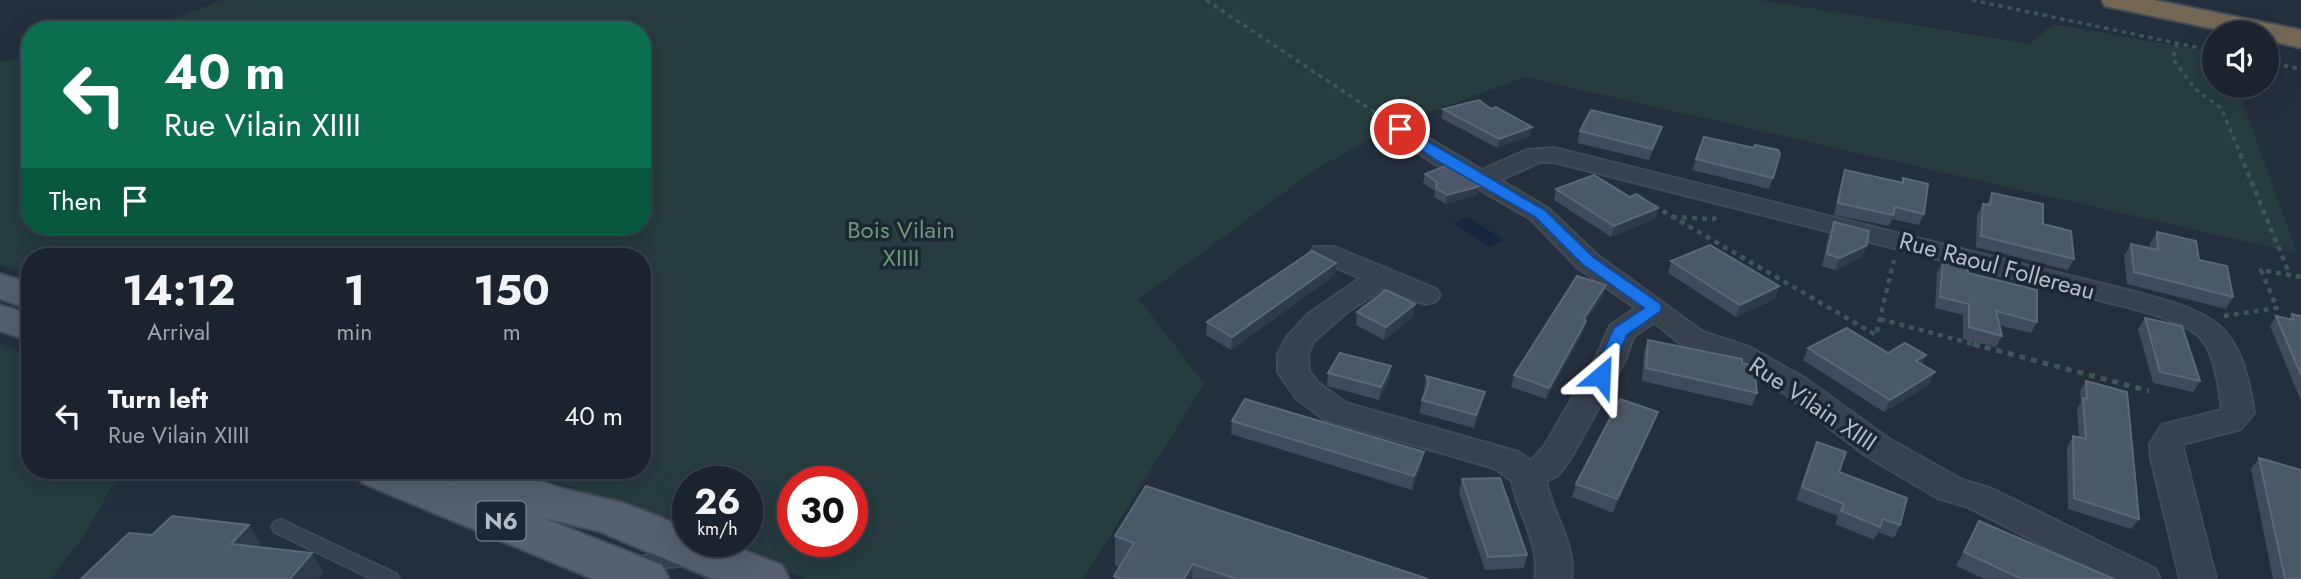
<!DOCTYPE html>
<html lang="en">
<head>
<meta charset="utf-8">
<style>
  body { margin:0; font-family:Jost,sans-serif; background:#282f3a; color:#f1f3f6; height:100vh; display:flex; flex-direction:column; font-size:26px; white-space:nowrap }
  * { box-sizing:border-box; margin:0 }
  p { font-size:23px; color:#a0a4aa }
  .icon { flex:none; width:38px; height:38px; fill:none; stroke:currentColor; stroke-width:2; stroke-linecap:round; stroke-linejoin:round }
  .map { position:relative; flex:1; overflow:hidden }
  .panel { position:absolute; left:21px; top:248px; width:630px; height:231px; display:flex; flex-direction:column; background:#1b232e; border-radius:28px; box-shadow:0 7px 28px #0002,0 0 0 2px #39404a }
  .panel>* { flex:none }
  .top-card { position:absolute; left:21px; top:21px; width:630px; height:214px; border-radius:28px; box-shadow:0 7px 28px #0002,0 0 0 2px #39404a; background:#0b6e4f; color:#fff; overflow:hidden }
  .controls { position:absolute; left:2202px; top:21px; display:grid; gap:14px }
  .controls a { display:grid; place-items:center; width:77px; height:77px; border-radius:50%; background:#1b232e; box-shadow:0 7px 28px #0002,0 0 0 2px #39404a; font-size:35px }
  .speed { position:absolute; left:672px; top:466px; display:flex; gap:14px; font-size:35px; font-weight:700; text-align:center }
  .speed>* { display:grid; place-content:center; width:91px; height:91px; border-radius:50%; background:#1b232e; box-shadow:0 7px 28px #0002,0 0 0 2px #39404a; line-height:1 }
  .speed small { font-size:18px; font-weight:400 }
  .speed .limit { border:10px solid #d22; background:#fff; color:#111 }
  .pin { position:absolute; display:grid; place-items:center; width:60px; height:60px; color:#fff; margin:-30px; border:4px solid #fff; border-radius:50%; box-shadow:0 2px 7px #0007 }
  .me { position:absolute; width:77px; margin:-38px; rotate:26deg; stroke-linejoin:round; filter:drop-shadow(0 0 5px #0008) }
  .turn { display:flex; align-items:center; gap:24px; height:147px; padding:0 28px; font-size:32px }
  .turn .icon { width:91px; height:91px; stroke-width:2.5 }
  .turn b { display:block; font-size:49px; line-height:60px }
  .then { display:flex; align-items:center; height:66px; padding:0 28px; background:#0003; gap:14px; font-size:26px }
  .eta { display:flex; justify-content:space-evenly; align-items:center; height:119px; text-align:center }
  .eta b { font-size:42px; font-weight:700; line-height:49px }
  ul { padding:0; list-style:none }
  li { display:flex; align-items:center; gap:21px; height:98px; padding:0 28px }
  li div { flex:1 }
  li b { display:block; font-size:26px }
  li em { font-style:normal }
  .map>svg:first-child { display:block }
</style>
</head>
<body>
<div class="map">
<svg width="2301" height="579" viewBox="0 0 2301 579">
  <rect width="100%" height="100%" fill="#242f3e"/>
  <!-- green -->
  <g fill="#263c3f" fill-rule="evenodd">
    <path d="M223 0H1760L2030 44 2053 24 2206 51 2209 82 2241 98 2297 253 1525 77 1402 122 1316 169 1139 299 1204 384 1083 579H807L709 541H747V481H688V532L530 471H642V257H30V276L0 264V62L30 56V226H642V30H141ZM793 481H852V541H793Z"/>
    <path d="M0 343 30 355V471H125L117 477 85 534 51 579H0Z"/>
  </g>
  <!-- water -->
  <path fill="#17263c" d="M1468 217 1504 240 1489 247 1453 223Z"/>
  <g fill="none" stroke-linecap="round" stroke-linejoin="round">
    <defs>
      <g id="lane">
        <path d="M281 520 396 574 399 579H373L275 532 272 527 275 522Z"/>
        <path d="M681 553 687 555 690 560 687 565 646 570 628 579H606C619 555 657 553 681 553Z"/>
      </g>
      <path id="street" d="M1400 122 1482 170 1527 150 1554 148 2131 291C2216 314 2240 321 2254 413L2241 429 2182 444 2216 579H2180L2151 458 2150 444 2162 425 2222 410C2219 389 2216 358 2203 341 2189 321 2135 309 2111 303L1554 162H1540L1500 180 1549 209 1597 255 1703 332 1749 347 1806 379 1889 439 1962 480 1992 489 2155 569 2160 579H2109L1968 507 1938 498 1865 455 1784 393 1727 361 1683 346 1654 322 1633 337 1626 358 1569 461 1557 476 1546 481C1552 514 1577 545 1571 579H1535C1541 545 1518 514 1512 481L1494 468 1324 419 1296 398 1278 372V354L1287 337 1307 315 1361 278 1314 259 1311 253 1314 247H1334L1436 289 1440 295 1436 301 1426 304 1416 301 1384 288 1347 312 1314 341 1308 354 1309 371 1318 383 1346 403 1518 452 1531 461 1545 445 1596 358 1610 326 1636 308 1577 267 1531 219 1432 162 1392 134 1388 129 1392 124Z"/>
      <g id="primary">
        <path d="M0 274 30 283V309L0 299Z"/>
        <path d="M0 305 30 314V341L0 331Z"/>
        <path d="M355 471H423L452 482 445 471H514L557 487 624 503 688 528V541H720L782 565 789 579H713L598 531 543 518 662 565 669 579H593L362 483Z"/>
      </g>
      <path id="highway" d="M2102 0H2154L2301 30V48L2266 40V33H2234L2105 6Z"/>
    </defs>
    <!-- lane casing -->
    <use href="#lane" stroke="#414a57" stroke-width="4"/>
    <!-- street casing -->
    <use href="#street" stroke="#414a57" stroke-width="4"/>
    <!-- primary casing -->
    <use href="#primary" stroke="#414a57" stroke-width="4"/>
    <!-- highway casing -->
    <use href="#highway" stroke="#434c59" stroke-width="4"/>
    <!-- path-far2 -->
    <g stroke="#3f5557" stroke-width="3.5" stroke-dasharray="4.5 4.5" stroke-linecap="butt">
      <path d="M1206 0 1382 117"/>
      <path d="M1972 0 2214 51"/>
      <path d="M2177 43 2173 59 2195 89 2221 108 2241 155"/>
      <path d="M2266 62 2301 69"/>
    </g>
    <!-- path-far1 -->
    <g stroke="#3f5557" stroke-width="4.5" stroke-dasharray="5 5" stroke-linecap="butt">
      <path d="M2240 154 2290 275"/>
      <path d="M1654 206 1876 335 1894 260"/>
      <path d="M1672 217 1714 219 1717 215"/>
      <path d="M2224 316 2277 308 2261 270 2301 277"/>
      <path d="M1880 319 1980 346"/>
    </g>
    <!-- path -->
    <path stroke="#3f5557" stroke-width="5" stroke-dasharray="6 6" stroke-linecap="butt" d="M1973 344 2149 391"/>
    <!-- lane -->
    <use href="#lane" fill="#38414e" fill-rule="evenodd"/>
    <!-- street -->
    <use href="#street" fill="#38414e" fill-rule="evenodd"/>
    <!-- primary -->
    <use href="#primary" fill="#56606e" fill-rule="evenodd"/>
    <!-- highway -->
    <use href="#highway" fill="#746855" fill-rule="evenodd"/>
  </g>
  <!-- wall -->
  <g fill="#3f4b5c">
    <path d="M1443 109H1491L1530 136 1497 148 1441 118Z"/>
    <path d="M1580 131 1659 138 1649 160 1577 143Z"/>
    <path d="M1696 159 1773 178 1769 189 1692 170Z"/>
    <path d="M1845 170 1901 183 1903 178 1924 214 1919 225 1892 219 1889 226 1834 215 1841 181Z"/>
    <path d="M1425 174 1478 195 1446 204 1434 197 1435 191 1423 183Z"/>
    <path d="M1556 189 1630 197 1658 208 1655 219 1611 237 1554 200Z"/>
    <path d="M1992 193 2043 224 2074 259 2068 270 1976 247 1977 215 1983 204H1987Z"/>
    <path d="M1834 222 1867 245 1862 257 1835 270 1822 266 1829 234Z"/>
    <path d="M2157 232 2199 260 2233 297 2226 309 2127 284 2124 256 2131 244 2150 248V244Z"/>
    <path d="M1671 261 1775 299 1736 317 1668 273Z"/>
    <path d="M1943 261 1968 273 2037 322 2031 333 1999 325 2002 336 1996 347 1963 339V315L1935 308 1937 272Z"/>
    <path d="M1335 275 1231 350 1206 335 1207 322Z"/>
    <path d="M1603 296 1585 322 1583 332 1546 399 1511 387 1514 375Z"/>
    <path d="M1415 304 1413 317 1384 340 1356 325 1357 312Z"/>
    <path d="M2292 314 2301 316V401L2270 326 2276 316 2288 319Z"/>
    <path d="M2145 318 2200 381 2193 392 2153 383 2138 329Z"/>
    <path d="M1648 340 1757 393 1752 406 1642 381 1644 352Z"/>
    <path d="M1808 348 1926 355 1922 364 1929 385 1884 412 1803 360Z"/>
    <path d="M1391 366 1389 379 1379 400 1327 386 1328 373Z"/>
    <path d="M1426 376 1485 392 1482 405 1474 428 1419 413 1422 400 1425 392 1424 389Z"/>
    <path d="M2086 381 2139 519 2131 529 2068 509 2067 447 2073 436 2079 437 2077 409 2081 402 2080 391Z"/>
    <path d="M1232 421 1421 465 1412 490 1231 434Z"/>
    <path d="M1653 425 1613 513 1572 497 1576 484Z"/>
    <path d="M1817 442 1839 472 1900 525 1894 538 1878 532 1874 540 1835 524 1838 516 1796 500 1812 454Z"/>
    <path d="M2259 458 2301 579H2273L2251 469Z"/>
    <path d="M1462 479 1527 555 1524 568 1485 570 1459 493Z"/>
    <path d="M1979 521 2114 579H1985L1956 566Z"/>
    <path d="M1115 536 1428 579H1114V576L1119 567 1115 565Z"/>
  </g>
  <!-- shaded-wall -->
  <g fill="#2f3b4b">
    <path d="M1532 127 1530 136 1497 148 1499 139Z"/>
    <path d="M1662 127 1659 138 1649 160 1652 149Z"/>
    <path d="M1480 186 1478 195 1446 204 1447 195Z"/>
    <path d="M1658 208 1655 219 1611 237 1614 226Z"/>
    <path d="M1867 245 1862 257 1835 270 1840 258Z"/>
    <path d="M1336 263 1335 275 1231 350 1232 337Z"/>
    <path d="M1606 285 1603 296 1585 322 1583 332 1546 399 1549 388 1584 318Z"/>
    <path d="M1779 286 1775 299 1736 317 1740 305Z"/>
    <path d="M1415 304 1413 317 1384 340 1386 327Z"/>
    <path d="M1926 355 1920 367 1916 361Z"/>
    <path d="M1391 366 1389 379 1379 400 1381 387Z"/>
    <path d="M1935 372 1929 385 1884 412 1890 400Z"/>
    <path d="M1485 392 1482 405 1474 428 1476 415Z"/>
    <path d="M1658 412 1653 425 1613 513 1617 499Z"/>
    <path d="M1424 452 1421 465 1412 490 1414 476Z"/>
    <path d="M249 525 261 544 243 563 231 544Z"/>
    <path d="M312 553 324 572 318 579H290Z"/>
    <path d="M1193 564 1192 579H1184Z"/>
  </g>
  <!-- building -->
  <g fill="#4b5868" stroke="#5c6777" stroke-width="2">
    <path d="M1479 100 1491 109 1496 107 1532 127 1499 139 1443 109Z"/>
    <path d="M1591 110 1662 127 1652 149 1580 131Z"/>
    <path d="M1704 137 1754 148 1755 145 1778 150 1780 154 1773 178 1696 159Z"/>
    <path d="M1448 165 1480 186 1447 195 1436 188 1437 182 1425 174Z"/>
    <path d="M1845 170 1903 183V178L1928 184 1924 214 1895 207 1893 215 1838 203Z"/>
    <path d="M1594 175 1630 197 1636 194 1658 208 1614 226 1556 189Z"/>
    <path d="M1992 193 2043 204V224L2071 231 2074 259 1981 236 1983 204 1990 205Z"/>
    <path d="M1834 222 1869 231 1867 245 1840 258 1827 254Z"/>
    <path d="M2157 232 2196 241 2199 260 2227 266 2233 297 2134 272 2131 244 2158 250Z"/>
    <path d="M1710 245 1779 286 1740 305 1671 261Z"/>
    <path d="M1312 251 1336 263 1232 337 1207 322Z"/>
    <path d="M1943 261 1968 267V273L2037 290V322L1996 311 2002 336 1969 327V304L1940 297Z"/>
    <path d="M1577 276 1606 285 1584 318 1586 321 1549 388 1514 375Z"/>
    <path d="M1386 290 1415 304 1386 327 1357 312Z"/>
    <path d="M2292 314 2301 316V375L2276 316 2294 320Z"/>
    <path d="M2145 318 2182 326 2200 381 2160 372Z"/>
    <path d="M1847 328 1888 353 1905 343 1926 355 1916 361 1935 372 1890 400 1808 348Z"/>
    <path d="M1648 340 1742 359V363L1754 366 1757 393 1646 368Z"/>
    <path d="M1340 353 1391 366 1381 387 1328 373Z"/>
    <path d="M1426 376 1485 392 1476 415 1422 400 1429 383Z"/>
    <path d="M2086 381 2127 392 2139 519 2074 498 2073 436 2086 439 2083 398 2087 399Z"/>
    <path d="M1245 399 1424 452 1414 476 1232 421Z"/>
    <path d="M1620 399 1658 412 1617 499 1576 484Z"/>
    <path d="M1817 442 1846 452 1839 472 1907 498 1900 525 1883 519 1880 527 1841 511 1844 504 1802 487Z"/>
    <path d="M2259 458 2301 470V579H2285Z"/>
    <path d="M1500 478 1527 555 1488 557 1462 479Z"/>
    <path d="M1146 486 1428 579H1237L1193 564 1184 579H1122L1114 576 1134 543 1115 536Z"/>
    <path d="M172 516 249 525 231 544 312 553 290 579H81L129 533 152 535Z"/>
    <path d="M1979 521 2114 579H2022L1964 552Z"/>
  </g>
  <!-- route -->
  <path fill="#1a73e8" stroke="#114b97" stroke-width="2" d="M1400 125 1546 211 1593 257 1661 304V311L1627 335 1607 380 1601 382 1592 376 1614 328 1644 308 1582 264 1535 217 1436 160 1395 132 1394 129Z"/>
  <g text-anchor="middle" stroke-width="7" stroke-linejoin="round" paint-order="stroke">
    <!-- shield labels -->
    <rect fill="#1d2633" stroke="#878f9c" stroke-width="2" x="476.5" y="501.5" width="49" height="39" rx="5"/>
    <g font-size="23" font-weight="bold" fill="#b4bcc9">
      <text x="501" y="529">N6</text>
    </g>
    <!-- park labels -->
    <g font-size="24" fill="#6b9a76" stroke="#1d2633">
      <text x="901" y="238">Bois Vilain<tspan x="901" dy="28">XIIII</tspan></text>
    </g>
    <!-- street labels -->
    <g font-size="24" fill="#b4bcc9" stroke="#1d2633">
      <text transform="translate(1997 266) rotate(15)" y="8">Rue Raoul Follereau</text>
      <text transform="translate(1813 404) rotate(34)" y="8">Rue Vilain XIIII</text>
    </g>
  </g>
</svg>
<div class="controls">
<a><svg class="icon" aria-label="sound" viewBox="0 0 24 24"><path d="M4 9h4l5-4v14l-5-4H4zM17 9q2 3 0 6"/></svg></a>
</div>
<div class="speed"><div>26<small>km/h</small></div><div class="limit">30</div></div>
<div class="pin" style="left:1400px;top:129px;background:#d93025"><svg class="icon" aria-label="arrive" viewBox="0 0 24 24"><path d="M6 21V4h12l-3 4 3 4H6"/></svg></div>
<svg class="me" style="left:1601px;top:376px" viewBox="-20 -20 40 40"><path d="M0-17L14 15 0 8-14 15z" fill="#1a73e8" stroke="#fff" stroke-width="4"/></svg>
<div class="top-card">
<div class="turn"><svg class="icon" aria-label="left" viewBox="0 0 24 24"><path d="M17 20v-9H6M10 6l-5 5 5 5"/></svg><div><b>40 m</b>Rue Vilain XIIII</div></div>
<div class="then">Then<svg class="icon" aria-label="arrive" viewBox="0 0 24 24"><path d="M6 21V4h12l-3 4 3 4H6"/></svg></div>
</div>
<section class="panel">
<div class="eta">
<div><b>14:12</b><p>Arrival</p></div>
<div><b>1</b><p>min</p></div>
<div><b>150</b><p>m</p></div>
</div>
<ul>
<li><svg class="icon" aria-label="left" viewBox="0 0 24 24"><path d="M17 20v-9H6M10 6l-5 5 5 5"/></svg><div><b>Turn left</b><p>Rue Vilain XIIII</p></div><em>40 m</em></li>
</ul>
</section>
</div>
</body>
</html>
